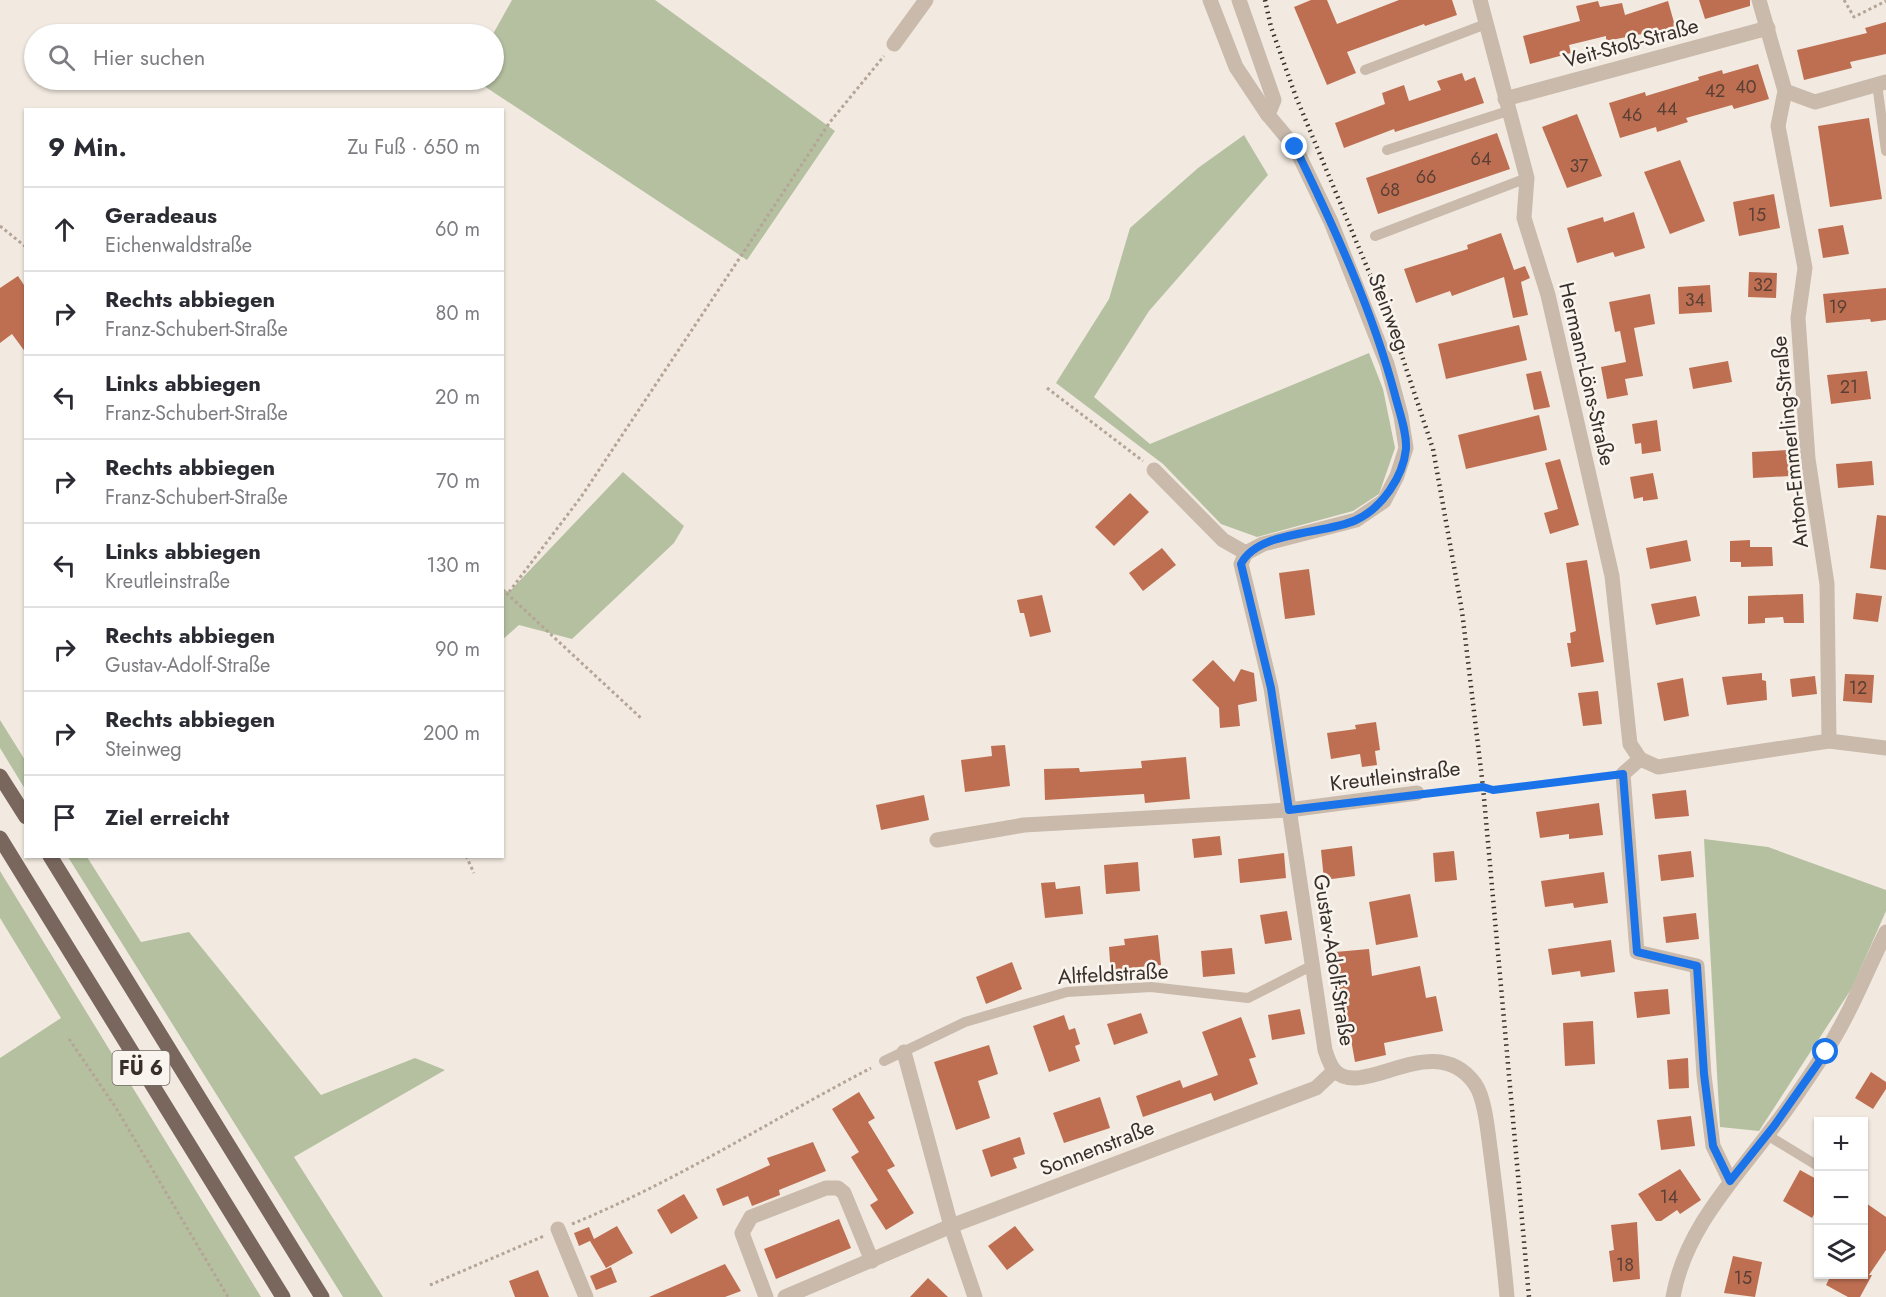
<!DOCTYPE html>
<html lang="de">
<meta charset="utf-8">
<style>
:root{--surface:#fff;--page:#f7f7f7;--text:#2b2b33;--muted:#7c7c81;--line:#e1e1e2}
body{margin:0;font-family:Jost,sans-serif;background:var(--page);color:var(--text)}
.controls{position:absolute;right:18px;bottom:18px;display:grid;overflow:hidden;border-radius:0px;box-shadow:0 2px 4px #0004}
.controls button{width:54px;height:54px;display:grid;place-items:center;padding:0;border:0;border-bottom:2px solid var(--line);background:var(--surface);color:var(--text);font:30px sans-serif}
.stop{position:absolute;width:18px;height:18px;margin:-14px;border:4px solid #1a73e8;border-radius:50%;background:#fff}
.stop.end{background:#1a73e8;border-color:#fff;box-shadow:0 2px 6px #0008}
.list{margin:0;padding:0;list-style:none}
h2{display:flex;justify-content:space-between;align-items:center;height:78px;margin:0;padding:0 24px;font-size:26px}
h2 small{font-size:20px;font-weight:400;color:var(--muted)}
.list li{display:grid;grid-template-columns:39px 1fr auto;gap:18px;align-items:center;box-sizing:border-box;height:84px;padding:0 24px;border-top:2px solid var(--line)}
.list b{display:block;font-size:22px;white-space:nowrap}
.list p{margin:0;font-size:20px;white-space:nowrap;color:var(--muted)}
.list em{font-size:20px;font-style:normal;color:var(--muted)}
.icon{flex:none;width:33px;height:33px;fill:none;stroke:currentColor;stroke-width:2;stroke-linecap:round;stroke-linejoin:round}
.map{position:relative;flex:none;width:1886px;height:1297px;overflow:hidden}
.search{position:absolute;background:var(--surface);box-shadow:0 2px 4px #0004;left:24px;top:24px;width:480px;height:66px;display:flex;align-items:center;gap:15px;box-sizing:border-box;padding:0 21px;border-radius:33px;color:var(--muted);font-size:22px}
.panel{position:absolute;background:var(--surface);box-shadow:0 2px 4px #0004;left:24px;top:108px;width:480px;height:750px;border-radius:0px}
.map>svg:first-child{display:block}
.green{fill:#b5c0a1}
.building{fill:#be6f52}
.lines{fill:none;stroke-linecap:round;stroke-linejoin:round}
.path{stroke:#b5a597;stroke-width:3;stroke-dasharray:3 3;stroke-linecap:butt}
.lane{stroke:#c9baac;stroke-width:10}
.street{stroke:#c9baac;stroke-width:15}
.primary{stroke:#79675d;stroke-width:15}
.rail{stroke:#382f2b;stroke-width:4.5;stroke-dasharray:1.5 4.5;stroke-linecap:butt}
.route{stroke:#1a73e8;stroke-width:8}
.labels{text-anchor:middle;stroke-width:5;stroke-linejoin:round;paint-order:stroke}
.number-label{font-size:18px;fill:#5a3f35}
.shield{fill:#f9f4ed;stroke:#726a65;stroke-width:1.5}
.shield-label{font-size:20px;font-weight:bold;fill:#382f2b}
.street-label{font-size:21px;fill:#382f2b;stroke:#f9f4ed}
</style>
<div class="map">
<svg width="1886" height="1297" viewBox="0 0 1886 1297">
<rect width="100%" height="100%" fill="#f2eae0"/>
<g class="green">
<path d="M512,0H655L835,131L747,260L475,80H494L493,34Z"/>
<path d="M1244,135L1268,175L1149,311L1094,397L1150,444L1369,353L1383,389L1395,448L1379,494L1353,511L1257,537L1221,524L1163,464L1056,383L1109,299L1130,228L1198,168Z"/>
<path d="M623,472L684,526L674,543L572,639L519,625L503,639V589L509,592Z"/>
<path d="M0,720L25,760V789L0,748Z"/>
<path d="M1704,839L1768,847L1886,890V911L1852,988L1759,1131L1720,1127Z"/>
<path d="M68,857H87L141,942L189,932L321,1095L415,1058L445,1070L294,1157L383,1297H343Z"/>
<path d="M0,871L261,1297H0V1058L61,1018L0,918Z"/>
</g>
<g class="building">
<path d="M1311,0H1327L1337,24L1399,0H1452L1457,15L1425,26L1424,24L1347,52L1356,73L1327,85L1294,7Z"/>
<path d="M1699,0H1750V6L1705,19Z"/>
<path d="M1598,1L1600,7L1622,3L1625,15L1668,1L1675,26L1642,36V34L1606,41V36L1569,45L1571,53L1530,64L1523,36L1580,21L1576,6Z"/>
<path d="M1886,22V54L1850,62L1852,68L1804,80L1797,50L1867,33L1865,28Z"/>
<path d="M1758,64L1769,99L1734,109L1732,105L1686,118L1688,122L1657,132L1656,127L1620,138L1609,103L1645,92L1646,96L1699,80L1698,77L1722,70L1723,74Z"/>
<path d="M1462,73L1465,81L1475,77L1484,103L1395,132L1394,129L1344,148L1335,123L1385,104L1382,93L1404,85L1409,101L1441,90L1437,81Z"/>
<path d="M1577,114L1602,176L1567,188L1542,127Z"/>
<path d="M1869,118L1882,199L1830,207L1818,126Z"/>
<path d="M1497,133L1510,169L1378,214L1366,178Z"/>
<path d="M1680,160L1705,221L1670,234L1644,172Z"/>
<path d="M1774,194L1780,228L1739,236L1733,202Z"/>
<path d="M1634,212L1645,248L1615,257L1613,252L1577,263L1567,228L1603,217L1604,222Z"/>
<path d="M1843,225L1849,254L1823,258L1818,229Z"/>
<path d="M1501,233L1514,270L1525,266L1530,278L1521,282L1528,315L1513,318L1504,277L1452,296L1450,291L1416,303L1404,269L1468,249L1467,245Z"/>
<path d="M1749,272L1777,273L1776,298L1748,297Z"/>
<path d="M18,276L26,288V353L12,334L0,343V288Z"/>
<path d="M1710,285L1712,312L1679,314L1678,287Z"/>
<path d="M1886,288V320L1871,322L1870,319L1826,323L1823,294Z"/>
<path d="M1650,294L1655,324L1634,328L1643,376L1625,379L1628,395L1607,399L1601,367L1626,362L1620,331L1615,332L1609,302Z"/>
<path d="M1519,325L1527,360L1446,379L1438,344Z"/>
<path d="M1728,361L1732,382L1693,389L1689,368Z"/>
<path d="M1541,371L1550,407L1534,410L1526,374Z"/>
<path d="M1867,371L1871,399L1831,404L1827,375Z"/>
<path d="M1539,415L1547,450L1466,469L1458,435Z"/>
<path d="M1657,420L1661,451L1642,454L1641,443L1635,444L1632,424Z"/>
<path d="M1788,450L1790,476L1753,478L1752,452Z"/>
<path d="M1560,459L1579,525L1550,534L1544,513L1558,509L1545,463Z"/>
<path d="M1872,461L1874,485L1838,488L1836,464Z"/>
<path d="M1653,473L1658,499L1643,501V497L1634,499L1630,477Z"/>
<path d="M1130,493L1149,512L1114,546L1095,527Z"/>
<path d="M1877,515L1886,516V570L1870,568Z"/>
<path d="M1687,540L1691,561L1650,569L1646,548Z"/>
<path d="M1750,540V547H1772L1773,566L1741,567V562H1730V541Z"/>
<path d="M1162,548L1176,565L1143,591L1129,573Z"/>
<path d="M1587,560L1604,662L1571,667L1567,643H1571L1570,633L1576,631L1566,563Z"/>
<path d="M1309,569L1315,615L1285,619L1279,573Z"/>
<path d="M1856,593L1882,596L1878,622L1853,619Z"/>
<path d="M1803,594L1804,623H1784L1783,617L1765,618V623L1748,624V596Z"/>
<path d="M1042,595L1051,632L1030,637L1024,613H1020L1017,600Z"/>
<path d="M1696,596L1700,616L1656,625L1651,604Z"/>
<path d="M1213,660L1234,682L1241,669L1254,673L1257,701L1238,705L1240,726L1220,728L1219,708L1192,680Z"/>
<path d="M1762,673V680L1766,681L1767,700L1727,705L1722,677Z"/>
<path d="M1845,674L1874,675L1872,703L1843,701Z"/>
<path d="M1815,676L1817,694L1792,697L1790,679Z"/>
<path d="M1683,678L1689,716L1664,721L1657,683Z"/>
<path d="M1598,691L1602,724L1583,726L1578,693Z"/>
<path d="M1376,722L1380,750L1375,751L1377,765L1362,767L1360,754L1331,759L1327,733L1356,729L1355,725Z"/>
<path d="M1005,745L1010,786L965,792L961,760L992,756L991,746Z"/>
<path d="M1186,757L1190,799L1145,803L1144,794L1045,800L1044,769L1079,768L1080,772L1142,768L1141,761Z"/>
<path d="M1686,790L1689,816L1655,819L1652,794Z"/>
<path d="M924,795L929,820L881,830L876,805Z"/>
<path d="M1599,803L1603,835L1569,839V834L1540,838L1536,812Z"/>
<path d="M1220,836L1222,855L1194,858L1192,839Z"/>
<path d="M1352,846L1355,876L1324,880L1321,850Z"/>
<path d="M1454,851L1457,880L1435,882L1433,853Z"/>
<path d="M1691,851L1694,877L1661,881L1658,855Z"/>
<path d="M1284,853L1286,878L1240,883L1238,859Z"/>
<path d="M1138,862L1140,891L1106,894L1104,865Z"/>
<path d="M1604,872L1608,903L1574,908L1573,903L1545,907L1541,881Z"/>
<path d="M1055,882L1056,889L1080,886L1083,914L1045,918L1041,883Z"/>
<path d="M1410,894L1418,937L1376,945L1369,902Z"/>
<path d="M1287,911L1292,940L1265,944L1260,915Z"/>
<path d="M1696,913L1699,939L1666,943L1663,917Z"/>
<path d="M1158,935L1161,965L1128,968V973L1111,975L1109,947L1125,945L1124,939Z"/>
<path d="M1611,940L1615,972L1581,977L1580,971L1552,975L1548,949Z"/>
<path d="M1232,948L1235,974L1203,977L1201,951Z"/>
<path d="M1369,949L1372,976L1420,966L1426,998L1436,996L1443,1031L1384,1043L1386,1055L1355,1062L1350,1034L1340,1036L1334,1007L1340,1006L1335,952Z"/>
<path d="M1012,962L1022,989L986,1004L976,977Z"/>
<path d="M1668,989L1670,1014L1637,1018L1634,992Z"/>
<path d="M1300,1009L1305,1034L1272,1040L1268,1015Z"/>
<path d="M1141,1013L1148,1033L1114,1045L1107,1024Z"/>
<path d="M1064,1015L1069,1030L1075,1028L1080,1044L1075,1046L1080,1061L1049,1072L1033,1026Z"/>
<path d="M1241,1017L1256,1057L1249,1059L1258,1084L1214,1101L1211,1093L1143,1117L1136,1096L1180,1080L1183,1088L1218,1075L1202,1032Z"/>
<path d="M1593,1021L1595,1064L1565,1066L1563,1023Z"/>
<path d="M989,1045L998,1074L978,1081L990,1118L956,1130L934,1062Z"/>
<path d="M1688,1058L1689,1088L1669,1089L1667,1060Z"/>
<path d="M1871,1072L1886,1082V1089L1873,1109L1855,1098Z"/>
<path d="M859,1092L875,1118L868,1122L895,1166L887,1170L914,1213L886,1230L870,1205L878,1200L851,1157L859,1152L832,1109Z"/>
<path d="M1100,1097L1110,1128L1064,1143L1053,1113Z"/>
<path d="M1691,1116L1695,1146L1661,1150L1657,1120Z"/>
<path d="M1020,1137L1025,1154L1013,1158L1017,1168L991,1177L982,1150Z"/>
<path d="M813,1142L826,1171L779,1190L780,1195L752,1206L748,1196L723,1206L716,1189L770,1165L767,1158Z"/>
<path d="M1680,1169L1701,1200L1680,1214L1677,1210L1661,1221H1656L1638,1194Z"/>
<path d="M1800,1170L1818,1180V1207L1812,1218L1783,1201Z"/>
<path d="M684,1194L698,1218L671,1234L657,1210Z"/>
<path d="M1863,1201L1886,1217V1250L1869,1275H1872L1860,1297H1848L1826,1285L1831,1275H1863Z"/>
<path d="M839,1219L851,1248L776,1279L764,1249Z"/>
<path d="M1637,1222L1640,1279L1613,1282L1609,1251L1614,1250L1611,1225Z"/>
<path d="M617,1226L633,1253L606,1268L590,1241L592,1240L579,1246L574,1233L589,1227L594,1239Z"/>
<path d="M1015,1226L1034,1250L1007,1270L988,1246Z"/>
<path d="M1733,1256L1762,1262L1755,1297L1724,1293Z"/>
<path d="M725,1264L741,1291L725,1297H649Z"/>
<path d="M611,1267L617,1282L596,1290L590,1276Z"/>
<path d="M538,1270L549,1297H515L509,1281Z"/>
<path d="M928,1278L948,1297H910Z"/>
</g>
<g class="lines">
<g class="path">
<path d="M1844,0L1854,17L1886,1"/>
<path d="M0,226L26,247"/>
<path d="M1047,388L1143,461"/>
<path d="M502,589L642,719"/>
<path d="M509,592L581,497L830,122L884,56"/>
<path d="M1432,792L1483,787L1493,790L1607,776"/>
<path d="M466,856L474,873"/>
<path d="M69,1039L116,1108L228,1297"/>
<path d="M572,1224C677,1181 771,1120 871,1068"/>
<path d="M430,1285L544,1236"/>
</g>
<g class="lane">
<path d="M1365,70L1486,24"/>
<path d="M1877,84L1886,151"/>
<path d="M1387,150L1508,111"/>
<path d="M1375,236L1527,178"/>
<path d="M884,1061L965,1022L1067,992L1151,987L1248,998L1313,965"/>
<path d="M1767,1135L1818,1166"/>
</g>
<g class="street">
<path d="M1210,0L1236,67L1268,115"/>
<path d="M1239,0L1274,100L1268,115L1295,147L1331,222L1387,364L1401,416L1406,448L1397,476L1384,501L1356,520L1263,544L1246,553L1241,564L1271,688L1325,1050C1327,1056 1330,1066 1335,1071C1364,1100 1434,1027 1475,1084C1486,1100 1488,1136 1491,1155C1497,1203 1503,1250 1507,1297"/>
<path d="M1480,0L1527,178L1524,218L1548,295L1612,576L1630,744L1640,759"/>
<path d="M1759,0L1785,91L1778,126L1805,268L1798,318L1808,459L1827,584L1829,741"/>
<path d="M894,44L926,0"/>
<path d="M1785,91L1815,102L1886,82"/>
<path d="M1505,99L1768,28"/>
<path d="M1154,470L1223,540L1246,553"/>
<path d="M937,840L1024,825L1289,810L1417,793"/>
<path d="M904,1052L951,1226L975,1297"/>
<path d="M1730,1181L1713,1146L1704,1075L1697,966L1637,952L1623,774L1640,759L1658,767L1829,741L1886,748"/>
<path d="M558,1229L586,1297"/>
<path d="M766,1297L742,1233L751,1217L826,1188H838L844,1193L872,1261"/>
<path d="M785,1297L951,1226L1316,1088L1334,1071"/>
<path d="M1673,1297C1685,1229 1734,1180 1774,1126C1792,1103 1808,1078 1824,1054C1849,1017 1866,972 1886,932"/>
</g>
<g class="primary">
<path d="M0,776L26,817"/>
<path d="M0,838L283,1297"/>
<path d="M50,856L322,1297"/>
</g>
<path class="rail" d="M1265,0L1271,27L1296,97L1394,332L1433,449L1462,611L1483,787L1529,1297"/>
</g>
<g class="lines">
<path class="route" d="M1295,147C1334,227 1372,309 1395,395C1399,411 1407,432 1406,449C1403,477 1382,508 1356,520C1324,535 1258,530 1241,564L1271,688L1289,810L1483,787L1493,790L1623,774L1637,952L1697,966L1704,1074L1713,1146L1730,1181L1774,1126L1826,1052"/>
</g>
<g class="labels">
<g class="number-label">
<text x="1746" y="93">40</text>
<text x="1715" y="97">42</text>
<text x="1667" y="115">44</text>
<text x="1632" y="121">46</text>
<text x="1481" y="165">64</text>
<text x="1579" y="172">37</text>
<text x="1426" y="183">66</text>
<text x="1390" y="196">68</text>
<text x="1757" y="221">15</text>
<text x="1763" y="291">32</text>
<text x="1695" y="306">34</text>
<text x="1838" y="313">19</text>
<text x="1849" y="393">21</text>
<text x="1858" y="694">12</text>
<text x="1669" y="1203">14</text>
<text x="1625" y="1271">18</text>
<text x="1743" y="1284">15</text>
</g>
<rect class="shield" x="112.5" y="1051" width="57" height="34" rx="4.5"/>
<g class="shield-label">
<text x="141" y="1075">FÜ 6</text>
</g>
<g class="street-label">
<text transform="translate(1631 43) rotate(-15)" y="7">Veit-Stoß-Straße</text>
<text transform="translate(1389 312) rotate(69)" y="7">Steinweg</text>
<text transform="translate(1587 374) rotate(77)" y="7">Hermann-Löns-Straße</text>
<text transform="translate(1790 442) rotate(-96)" y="7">Anton-Emmerling-Straße</text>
<text transform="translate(1395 776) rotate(-7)" y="7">Kreutleinstraße</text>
<text transform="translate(1334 960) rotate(81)" y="7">Gustav-Adolf-Straße</text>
<text transform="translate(1113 974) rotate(-3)" y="7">Altfeldstraße</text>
<text transform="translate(1097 1148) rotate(-21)" y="7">Sonnenstraße</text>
</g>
</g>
</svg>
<div class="controls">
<button>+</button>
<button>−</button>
<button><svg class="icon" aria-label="layers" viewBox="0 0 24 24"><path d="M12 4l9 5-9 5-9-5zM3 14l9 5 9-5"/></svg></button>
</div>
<div class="stop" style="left:1826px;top:1052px"></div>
<div class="stop end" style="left:1295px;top:147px"></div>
<div class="search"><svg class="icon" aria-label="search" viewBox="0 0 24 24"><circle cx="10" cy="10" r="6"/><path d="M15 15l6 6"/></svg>Hier suchen</div>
<section class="panel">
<h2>9 Min.<small>Zu Fuß · 650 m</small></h2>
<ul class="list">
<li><svg class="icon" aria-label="ahead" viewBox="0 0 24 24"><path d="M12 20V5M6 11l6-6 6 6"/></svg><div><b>Geradeaus</b><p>Eichenwaldstraße</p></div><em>60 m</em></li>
<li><svg class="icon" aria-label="right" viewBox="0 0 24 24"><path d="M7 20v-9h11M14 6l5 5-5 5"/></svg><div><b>Rechts abbiegen</b><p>Franz-Schubert-Straße</p></div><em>80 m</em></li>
<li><svg class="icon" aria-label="left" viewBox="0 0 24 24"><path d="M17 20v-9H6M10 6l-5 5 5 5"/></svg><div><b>Links abbiegen</b><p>Franz-Schubert-Straße</p></div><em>20 m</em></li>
<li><svg class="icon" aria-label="right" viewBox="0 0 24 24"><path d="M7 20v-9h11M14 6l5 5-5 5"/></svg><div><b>Rechts abbiegen</b><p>Franz-Schubert-Straße</p></div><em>70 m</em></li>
<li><svg class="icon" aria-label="left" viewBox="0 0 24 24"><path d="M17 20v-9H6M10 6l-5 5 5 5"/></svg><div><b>Links abbiegen</b><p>Kreutleinstraße</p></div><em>130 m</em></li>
<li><svg class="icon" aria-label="right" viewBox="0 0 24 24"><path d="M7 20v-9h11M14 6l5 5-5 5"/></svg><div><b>Rechts abbiegen</b><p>Gustav-Adolf-Straße</p></div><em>90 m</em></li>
<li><svg class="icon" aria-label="right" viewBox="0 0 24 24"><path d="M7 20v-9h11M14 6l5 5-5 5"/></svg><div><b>Rechts abbiegen</b><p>Steinweg</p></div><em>200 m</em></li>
<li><svg class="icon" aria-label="arrive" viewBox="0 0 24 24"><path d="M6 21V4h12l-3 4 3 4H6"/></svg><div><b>Ziel erreicht</b></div></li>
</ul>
</section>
</div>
